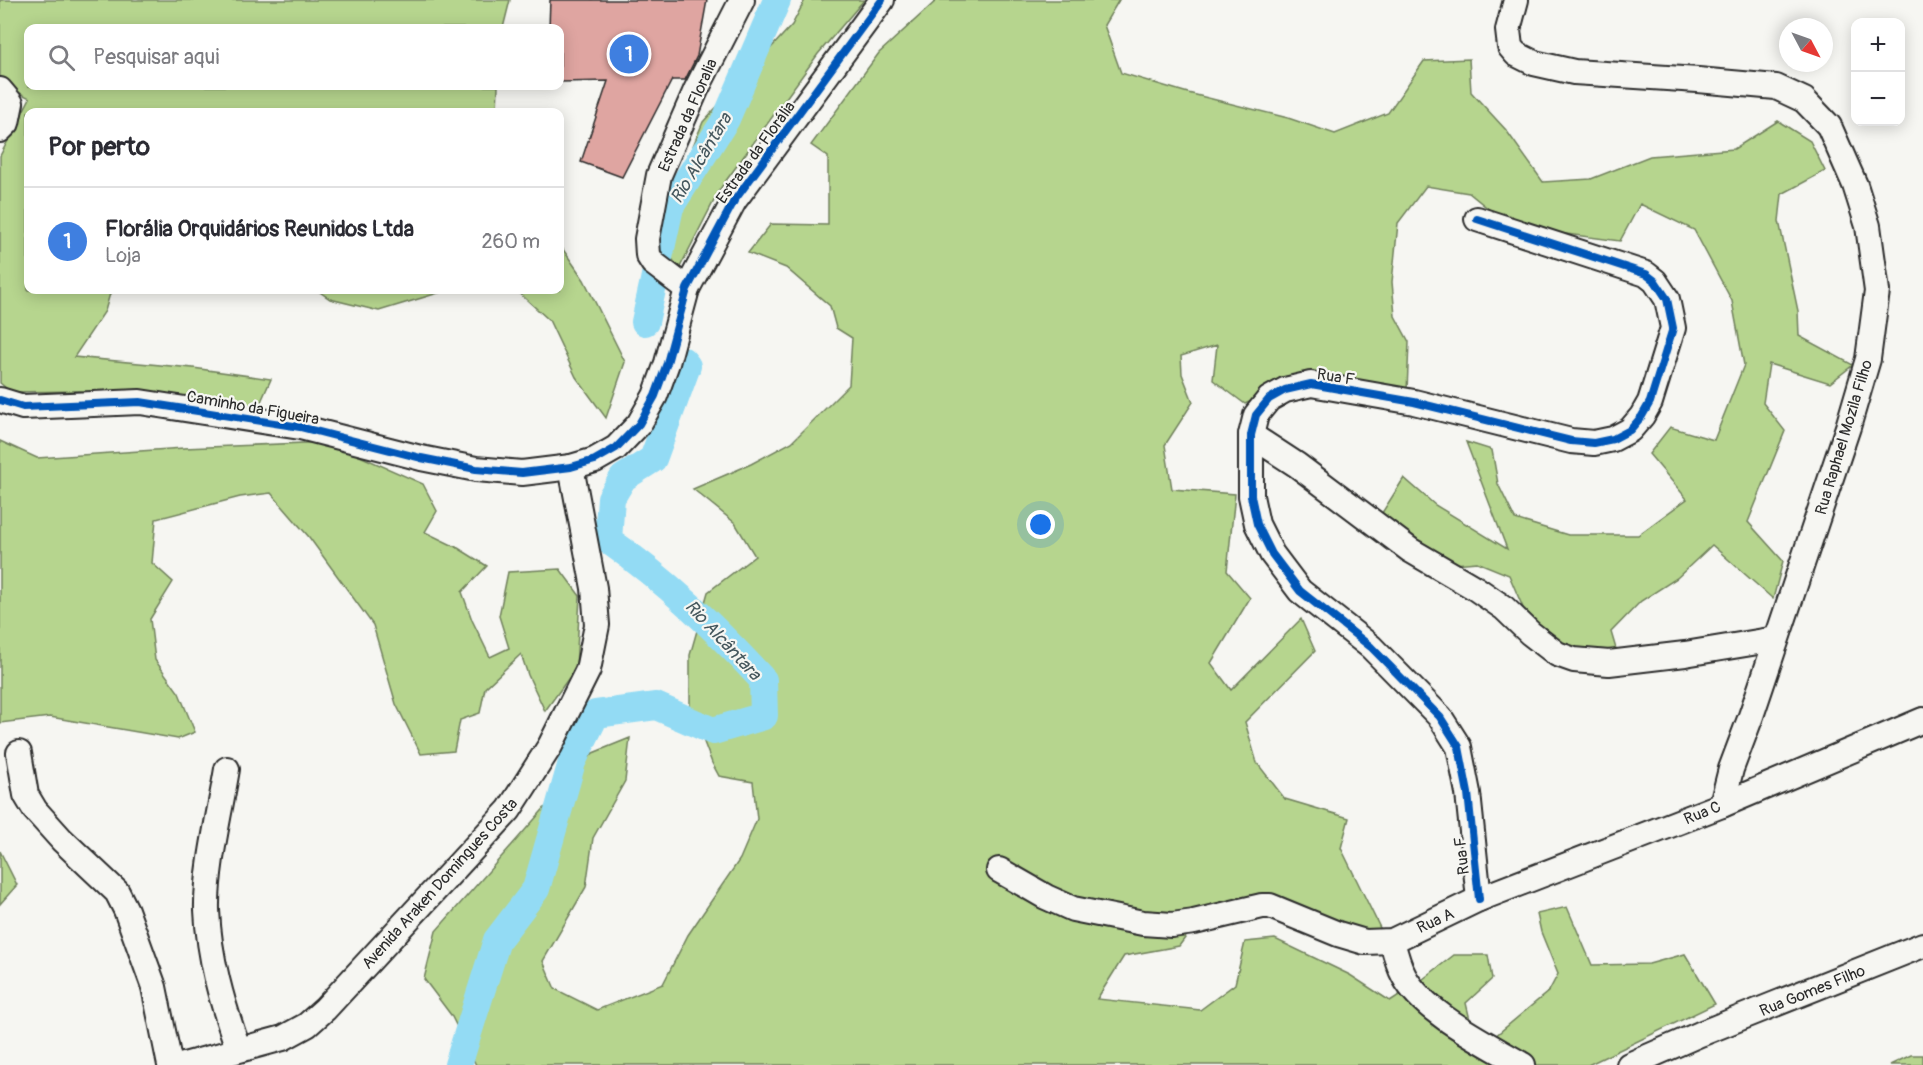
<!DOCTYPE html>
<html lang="pt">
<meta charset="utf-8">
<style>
:root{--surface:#fff;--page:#f2f2f3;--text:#2b2b33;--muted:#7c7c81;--line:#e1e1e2;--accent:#1f6fb2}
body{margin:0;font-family:Pangolin,sans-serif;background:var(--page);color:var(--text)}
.controls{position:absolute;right:18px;top:18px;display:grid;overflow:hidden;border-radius:12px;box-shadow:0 3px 15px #0003}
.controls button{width:54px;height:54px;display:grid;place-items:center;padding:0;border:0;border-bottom:2px solid var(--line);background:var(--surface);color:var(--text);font:30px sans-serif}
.compass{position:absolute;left:1779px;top:18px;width:54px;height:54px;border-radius:50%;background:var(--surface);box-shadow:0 3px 15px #0003;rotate:131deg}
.you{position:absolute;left:1041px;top:525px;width:21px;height:21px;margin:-15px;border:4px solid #fff;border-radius:50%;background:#1a73e8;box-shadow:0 0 0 9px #1a73e833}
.badge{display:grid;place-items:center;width:39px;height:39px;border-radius:50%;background:var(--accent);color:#fff;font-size:20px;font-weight:700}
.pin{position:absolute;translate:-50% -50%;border:3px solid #fff;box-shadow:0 2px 6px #0006}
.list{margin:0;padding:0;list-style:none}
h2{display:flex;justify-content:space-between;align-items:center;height:78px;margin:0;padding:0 24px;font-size:26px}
h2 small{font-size:20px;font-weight:400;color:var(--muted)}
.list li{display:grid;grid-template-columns:39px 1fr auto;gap:18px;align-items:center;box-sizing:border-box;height:108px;padding:0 24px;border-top:2px solid var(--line)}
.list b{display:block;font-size:22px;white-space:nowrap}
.list p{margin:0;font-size:20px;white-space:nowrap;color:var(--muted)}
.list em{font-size:20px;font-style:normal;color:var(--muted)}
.icon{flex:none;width:33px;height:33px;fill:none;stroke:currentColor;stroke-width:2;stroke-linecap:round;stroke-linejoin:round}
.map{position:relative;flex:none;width:1923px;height:1065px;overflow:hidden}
.search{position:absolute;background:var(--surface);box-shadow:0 3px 15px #0003;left:24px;top:24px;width:540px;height:66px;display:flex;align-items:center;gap:15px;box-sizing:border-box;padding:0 21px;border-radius:12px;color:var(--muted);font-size:22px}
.panel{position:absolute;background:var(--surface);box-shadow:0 3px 15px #0003;left:24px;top:108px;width:540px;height:186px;border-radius:12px}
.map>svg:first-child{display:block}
.green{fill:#b6d58e;stroke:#70805c;stroke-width:1.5}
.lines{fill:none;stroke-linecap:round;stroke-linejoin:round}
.river{stroke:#93dbf4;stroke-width:28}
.building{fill:#dfa5a1;stroke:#2b2b2b;stroke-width:1.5}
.minor-casing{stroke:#2b2b2b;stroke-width:28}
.minor{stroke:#f6f6f2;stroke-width:24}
.cycleway-casing{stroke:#f6f6f2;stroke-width:11}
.cycleway{stroke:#0057b8;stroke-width:8}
.labels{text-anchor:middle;stroke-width:4.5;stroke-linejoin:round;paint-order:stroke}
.street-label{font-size:16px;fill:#2b2b2b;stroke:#f6f6f2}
.water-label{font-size:18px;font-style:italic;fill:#45575d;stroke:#f6f6f2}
</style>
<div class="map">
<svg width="1923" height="1065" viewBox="0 0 1923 1065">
<rect width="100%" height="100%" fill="#f6f6f2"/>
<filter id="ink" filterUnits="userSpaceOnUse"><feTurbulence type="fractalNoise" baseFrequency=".0167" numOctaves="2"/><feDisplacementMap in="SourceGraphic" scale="12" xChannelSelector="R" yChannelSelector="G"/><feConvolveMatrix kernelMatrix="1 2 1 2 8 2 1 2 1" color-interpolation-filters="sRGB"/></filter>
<g filter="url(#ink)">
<g class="green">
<path d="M0,0H510L503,28H28V86H498L497,112H28V290H111L105,311L74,357L193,368L271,379L259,406L190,404L79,391L11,392L0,383V156L30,98L0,83Z"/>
<path d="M805,0H864L818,54L720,189L679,269L656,235L703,122L792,25Z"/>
<path d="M937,0H1119L1104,25L1121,73L1188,93L1288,118L1335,134L1388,113L1424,61L1469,59L1471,92L1506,130L1543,182L1591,179L1650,156L1734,149L1778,121L1810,141L1825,171L1782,194L1779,221L1798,311L1799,336L1853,365L1830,383L1769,364L1763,403L1785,431L1748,522L1783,561L1773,599L1712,545L1677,578L1641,601L1611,632L1619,659L1551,648L1530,624L1509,575L1477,562L1443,565L1380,516L1404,478L1435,505L1507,549L1466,442L1492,450L1498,484L1515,519L1568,535H1638L1687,499L1649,454L1670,427L1714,440L1744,365L1732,301L1694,230L1640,204L1620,241L1551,232L1495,214L1469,193L1426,186L1398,223L1392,282L1395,316L1409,342L1407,391L1296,380L1245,404L1213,380L1217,345L1181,356L1182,374L1193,402L1165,445L1172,489L1235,494L1227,571L1250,598L1211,663L1231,690L1301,619L1315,651L1245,722L1257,763L1285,799L1349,818L1341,848L1383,934L1264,914L1194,926L1179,946L1124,956L1097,999L1200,1010L1235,984L1245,942L1275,939L1350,975L1390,1001L1418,983L1454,955H1488L1492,979L1466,1003L1470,1020L1494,1037L1549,991L1558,974L1541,932L1537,914L1567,907L1592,965L1649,964L1685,954L1715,1004L1588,1065H476L451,1015L424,979L436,931L593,753L630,738L625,781L593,838L586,887L543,961L555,989L597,1010L663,984L688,935L740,859L757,819L753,782L719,776L712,763L690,706V655L708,592L755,556L735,523L693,489L751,464L792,442L849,385L852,338L836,328L830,306L786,268L748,253L771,224L828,225V157L811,145L879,53Z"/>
<path d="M560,245L584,280L625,362L606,418L576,377L549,320L516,290H560Z"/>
<path d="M317,290H448L379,311L330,299Z"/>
<path d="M0,441L37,458L184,448L328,442L423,484L437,511L425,532L458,548L487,566L462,592L472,620L490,657L509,648L499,616L508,572L560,569L580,596L576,668L545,711L528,675L521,654L485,688L480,713L460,720L454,751L421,754L396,704L373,625L309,537L271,493L240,497L156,519L152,563L173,582L150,619L155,660L179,693L195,732L178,739L50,717L0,723Z"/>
<path d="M0,851L17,885L0,904Z"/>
<path d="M1911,1055H1923V1065H1890Z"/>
</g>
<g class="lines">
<g class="river">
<path d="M645,322L670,207L726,119L777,0"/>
<path d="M458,1065L497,940L536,889L572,762L596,714L656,706L713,731L764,716L763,680C714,627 668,582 608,540L611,498L623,478L653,459L687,366L683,361"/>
</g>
</g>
<path class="building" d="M550,0H707L697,56L685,80H672L622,177L581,162L608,81L560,82V28H549Z"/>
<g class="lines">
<g class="minor-casing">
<g id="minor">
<path d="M1516,0L1508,30L1510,47L1516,54L1534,63L1574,72L1698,80L1776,87L1804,100L1829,126L1855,185L1868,226L1877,291L1868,359L1848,427L1751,716L1731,769L1722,805"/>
<path d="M0,90L11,103L7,123L0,130"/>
<path d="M1477,219L1646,274L1655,281L1667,299L1673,328L1650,402L1642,416L1630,430L1613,439L1594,443L1571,441L1414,402L1311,384L1285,390L1269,399L1256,415L1251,435V496L1257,524L1272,554L1300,591L1371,647L1440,717L1459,747L1468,793L1479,899"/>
<path d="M687,289L653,263L648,255L647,239L659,175L696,90L742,0"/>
<path d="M0,400L23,407L140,402L300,427L421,458L476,469L522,473L571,467L595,460L616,448L639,424L655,396L667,363L687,289L734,201L882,0"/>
<path d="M1251,435L1297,465L1410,550L1475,588L1504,608L1530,633L1557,654L1574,660L1609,663L1685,654L1776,639"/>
<path d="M19,753L26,795L35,810L62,840L117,892L126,910L154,987L170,1065"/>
<path d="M227,769C220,812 206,868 207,910C209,958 222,1003 238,1048"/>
<path d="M999,870L1046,897L1073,909L1143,923L1172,925L1194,922L1262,906H1270L1338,934L1365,942L1392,941L1479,899L1722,805L1923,720"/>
<path d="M1392,941C1395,953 1398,965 1404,976C1423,1013 1488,1044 1523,1065"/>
<path d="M184,1065L283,1038L307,1025L325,1009L509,810L550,746L588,670L597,625L594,588L571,467"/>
<path d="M1629,1065L1700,1034L1923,945"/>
</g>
</g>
<use href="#minor" class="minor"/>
<g class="cycleway-casing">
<g id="cycleway">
<path d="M1477,219L1646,274L1655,281L1667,299L1673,328L1650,402L1642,416L1630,430L1613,439L1594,443L1571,441L1414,402L1311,384L1285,390L1269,399L1256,415L1251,435V496L1257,524L1272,554L1300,591L1371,647L1440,717L1459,747L1468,793L1479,899"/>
<path d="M0,400L23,407L140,402L300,427L421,458L476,469L522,473L571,467L595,460L616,448L639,424L655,396L667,363L687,289L734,201L882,0"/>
</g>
</g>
<use href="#cycleway" class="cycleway"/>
</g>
</g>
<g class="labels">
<g class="street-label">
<text transform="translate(687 115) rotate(-66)" y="6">Estrada da Floralia</text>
<text transform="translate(755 152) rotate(-54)" y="6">Estrada da Florália</text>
<text transform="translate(1336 376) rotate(9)" y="6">Rua F</text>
<text transform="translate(253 407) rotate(10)" y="6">Caminho da Figueira</text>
<text transform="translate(1843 437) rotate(-73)" y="6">Rua Raphael Mozila Filho</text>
<text transform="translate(1702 812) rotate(-22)" y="6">Rua C</text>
<text transform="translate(1461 856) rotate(-96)" y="6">Rua F</text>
<text transform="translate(439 883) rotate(-48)" y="6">Avenida Araken Domingues Costa</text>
<text transform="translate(1435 920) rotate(-25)" y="6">Rua A</text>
<text transform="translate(1812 990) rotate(-22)" y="6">Rua Gomes Filho</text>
</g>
<g class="water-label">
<text transform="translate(701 158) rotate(-59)" y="6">Rio Alcântara</text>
<text transform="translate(723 640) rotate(47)" y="6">Rio Alcântara</text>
</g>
</g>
</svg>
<div class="controls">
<button>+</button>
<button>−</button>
</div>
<svg class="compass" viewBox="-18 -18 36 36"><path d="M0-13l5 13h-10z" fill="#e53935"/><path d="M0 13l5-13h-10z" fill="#7c7c81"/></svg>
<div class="you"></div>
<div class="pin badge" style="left:629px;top:54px;background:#3f7fe0">1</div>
<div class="search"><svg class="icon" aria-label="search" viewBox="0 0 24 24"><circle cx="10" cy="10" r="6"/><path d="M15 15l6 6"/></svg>Pesquisar aqui</div>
<section class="panel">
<h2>Por perto<small></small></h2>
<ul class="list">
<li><span class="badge" style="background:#3f7fe0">1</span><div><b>Florália Orquidários Reunidos Ltda</b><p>Loja</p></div><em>260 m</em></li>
</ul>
</section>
</div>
